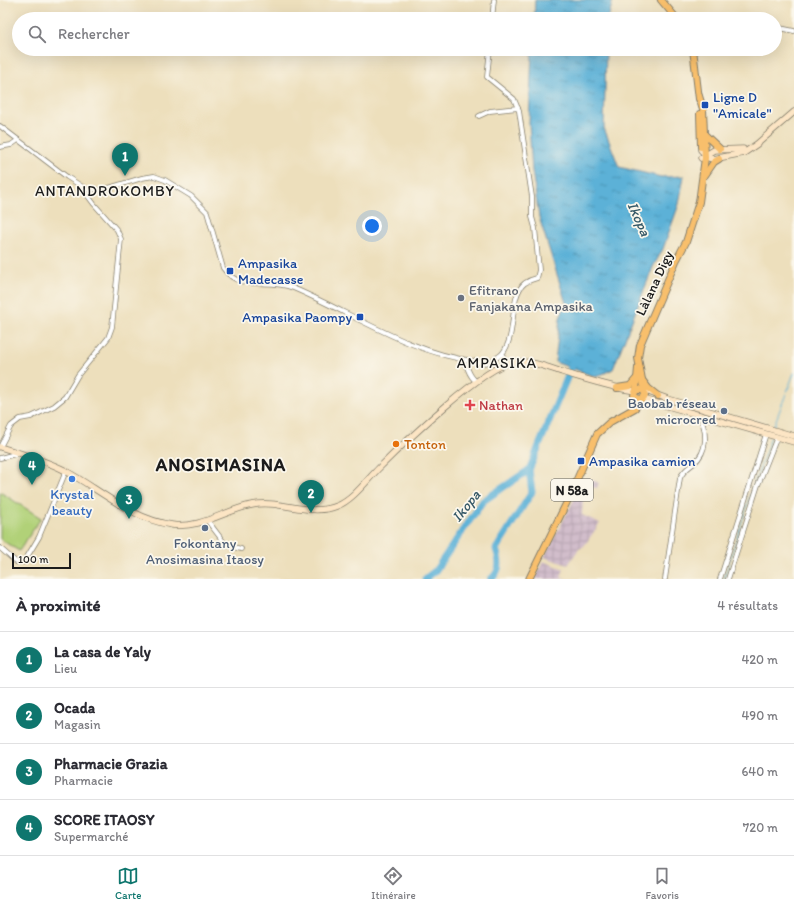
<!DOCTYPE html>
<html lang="fr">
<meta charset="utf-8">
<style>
:root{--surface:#fff;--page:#f2f2f3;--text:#2b2b33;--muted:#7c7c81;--line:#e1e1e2;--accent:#0f766e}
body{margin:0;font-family:Itim,sans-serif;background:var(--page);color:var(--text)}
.scale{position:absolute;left:12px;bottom:10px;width:59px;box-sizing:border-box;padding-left:4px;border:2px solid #1c1c1c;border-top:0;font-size:11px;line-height:14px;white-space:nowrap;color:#1c1c1c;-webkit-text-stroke:3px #fbf7ec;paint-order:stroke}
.you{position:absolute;left:372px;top:226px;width:14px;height:14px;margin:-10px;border:3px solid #fff;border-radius:50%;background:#1a73e8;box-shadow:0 0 0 6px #1a73e833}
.badge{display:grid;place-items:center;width:26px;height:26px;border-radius:50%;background:var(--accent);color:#fff;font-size:13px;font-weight:700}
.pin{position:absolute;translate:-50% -33px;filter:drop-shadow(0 1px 2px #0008)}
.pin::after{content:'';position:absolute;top:21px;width:14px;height:12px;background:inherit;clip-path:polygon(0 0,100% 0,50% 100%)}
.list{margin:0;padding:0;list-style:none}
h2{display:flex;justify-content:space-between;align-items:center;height:52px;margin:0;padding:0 16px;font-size:17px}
h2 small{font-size:13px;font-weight:400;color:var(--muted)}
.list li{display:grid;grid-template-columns:26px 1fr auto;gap:12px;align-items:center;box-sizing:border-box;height:56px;padding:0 16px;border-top:1px solid var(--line)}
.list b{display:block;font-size:15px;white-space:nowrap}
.list p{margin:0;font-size:13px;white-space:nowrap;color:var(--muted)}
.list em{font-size:13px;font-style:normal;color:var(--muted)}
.icon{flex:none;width:22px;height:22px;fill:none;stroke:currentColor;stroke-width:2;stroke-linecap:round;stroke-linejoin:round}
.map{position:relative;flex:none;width:794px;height:579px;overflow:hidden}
.search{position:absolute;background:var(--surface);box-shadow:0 4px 16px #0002;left:12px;right:12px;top:12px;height:44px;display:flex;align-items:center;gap:10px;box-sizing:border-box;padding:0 14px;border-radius:22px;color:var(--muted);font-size:15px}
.sheet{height:276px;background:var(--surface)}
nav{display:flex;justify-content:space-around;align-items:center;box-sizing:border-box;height:56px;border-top:1px solid var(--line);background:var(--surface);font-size:11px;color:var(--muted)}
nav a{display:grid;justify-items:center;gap:2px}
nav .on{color:var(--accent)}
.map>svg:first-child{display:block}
.industrial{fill:url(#industrial-grid)}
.park{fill:#b1d178;stroke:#66764a}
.water{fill:url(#water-ripples);stroke:#3c667a}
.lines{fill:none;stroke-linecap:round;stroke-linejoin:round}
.stream{stroke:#5bb1d7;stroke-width:1}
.river{stroke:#5bb1d7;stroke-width:7}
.street-casing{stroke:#847e6c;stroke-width:5.5}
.secondary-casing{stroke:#847e6c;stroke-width:7}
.primary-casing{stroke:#847e6c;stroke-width:8}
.street{stroke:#fff;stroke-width:4}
.secondary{stroke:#fce5c4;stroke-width:5.5}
.primary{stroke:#f8bf6c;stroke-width:6}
.transit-dot{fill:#1a4fb4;stroke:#fbf7ec;stroke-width:1.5}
.worship-dot{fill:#6b7280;stroke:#fbf7ec;stroke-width:1.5}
.health-dot{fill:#e0444e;stroke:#fbf7ec;stroke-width:1.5}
.service-dot{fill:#5c6f8a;stroke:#fbf7ec;stroke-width:1.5}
.food-dot{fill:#e8710a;stroke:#fbf7ec;stroke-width:1.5}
.shop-dot{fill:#3f7fe0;stroke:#fbf7ec;stroke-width:1.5}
.labels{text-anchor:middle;stroke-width:3.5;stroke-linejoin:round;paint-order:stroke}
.shield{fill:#fbf7ec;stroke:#5f5e5a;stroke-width:1}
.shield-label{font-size:13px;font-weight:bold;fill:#1c1c1c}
.transit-label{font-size:14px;fill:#164399;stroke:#fbf7ec;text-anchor:start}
.street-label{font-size:14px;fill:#1c1c1c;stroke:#fbf7ec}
.worship-label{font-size:14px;fill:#5b616d;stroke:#fbf7ec;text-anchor:start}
.service-label{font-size:14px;fill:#4e5e75;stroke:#fbf7ec;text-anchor:end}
.health-label{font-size:14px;fill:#be3a42;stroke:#fbf7ec;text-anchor:start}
.food-label{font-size:14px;fill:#c56008;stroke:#fbf7ec;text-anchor:start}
.shop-label{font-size:14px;fill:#366cbe;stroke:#fbf7ec}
.neighbourhood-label{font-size:15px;letter-spacing:1px;fill:#1c1c1c;stroke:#fbf7ec}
.water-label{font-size:15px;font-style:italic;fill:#355867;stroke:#fbf7ec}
.district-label{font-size:18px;font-weight:bold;letter-spacing:1px;fill:#1c1c1c;stroke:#fbf7ec}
</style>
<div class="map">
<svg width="794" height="579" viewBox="0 0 794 579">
<defs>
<pattern id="industrial-grid" width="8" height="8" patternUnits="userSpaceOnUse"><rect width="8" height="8" fill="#d1bdcb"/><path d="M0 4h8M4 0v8" fill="none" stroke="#b3a2ae"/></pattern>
<pattern id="water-ripples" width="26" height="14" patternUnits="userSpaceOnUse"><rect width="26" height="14" fill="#5bb1d7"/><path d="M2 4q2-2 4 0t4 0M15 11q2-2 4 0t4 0" fill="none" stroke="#4a8fae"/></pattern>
</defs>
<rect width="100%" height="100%" fill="#fbf7ec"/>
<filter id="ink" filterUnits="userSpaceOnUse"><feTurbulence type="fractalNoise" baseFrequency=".025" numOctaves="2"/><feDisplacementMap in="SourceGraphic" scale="8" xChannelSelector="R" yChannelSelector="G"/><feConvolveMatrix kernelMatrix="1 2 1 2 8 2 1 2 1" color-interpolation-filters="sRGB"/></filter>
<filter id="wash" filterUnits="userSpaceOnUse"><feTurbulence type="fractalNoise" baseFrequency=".012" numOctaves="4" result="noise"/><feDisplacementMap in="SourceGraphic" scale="16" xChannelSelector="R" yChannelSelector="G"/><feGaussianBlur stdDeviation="0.9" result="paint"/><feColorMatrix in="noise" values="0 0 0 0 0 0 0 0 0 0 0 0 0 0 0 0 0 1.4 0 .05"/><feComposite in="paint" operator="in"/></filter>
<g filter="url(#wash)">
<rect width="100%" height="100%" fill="#eddfbc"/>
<g class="industrial">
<path d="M586,477L599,483L597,488L591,487L588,497L583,500L582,515L600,523L584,546L578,550L568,565L544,557Z"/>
<path d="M543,561L564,569L561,577L566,579H535Z"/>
</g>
<path class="park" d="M0,492L41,518L19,551L0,539Z"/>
<g class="water">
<path d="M535,0H613L608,19H534Z"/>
<path d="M532,49H606L604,128L619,167L661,177L684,176L679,204L663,249L653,267L613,369L596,377L555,362L560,318L566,303L539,217L532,171L529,123Z"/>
</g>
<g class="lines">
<g class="stream">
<path d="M773,428L794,373"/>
<path d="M724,579L749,499L771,437"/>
</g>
<g class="river">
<path d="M425,579L435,571L483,501L529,470"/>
<path d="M491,579C501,571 500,561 496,549L532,492L529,470L574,361"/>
</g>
</g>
</g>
<g filter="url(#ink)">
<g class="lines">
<g class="street-casing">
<g id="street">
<path d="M492,19L494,0"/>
<path d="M775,27L794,31"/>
<path d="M490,49L487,77L514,99L519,111L532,197V217L535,228L539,270L537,278C533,279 528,281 525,283C508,296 518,335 502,354L506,363"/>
<path d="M479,116L490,111L518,108"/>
<path d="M0,126L67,177L86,189L102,190L142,178L154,176L165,180L191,196L207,212L223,268C240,293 269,277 293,288C350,312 412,354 474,361C478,362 485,364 489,362C493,361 498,357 502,354"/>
<path d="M0,147L11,145L18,140"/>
<path d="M463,360C469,368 468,376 476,381"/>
<path d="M0,447L11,426L20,419L31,417L54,406L65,397L78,375L108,338L112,327L121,239L117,230L94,204L82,188"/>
<path d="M0,458L19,453"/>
<path d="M207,520L226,545L241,549"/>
<path d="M0,548L16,562H24L39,537L66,471"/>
<path d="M665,579L680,478C683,471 688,468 693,464C709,451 707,431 699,414"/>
<path d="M720,579L766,434"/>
<path d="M728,579L758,485L777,437"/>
</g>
</g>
<g class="secondary-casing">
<g id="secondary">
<path d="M701,150L709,158L713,159L744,153L757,144L794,112"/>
<path d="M701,158L714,150L743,149"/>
<path d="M643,390L668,399L794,436"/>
<path d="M643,399L794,442"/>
<path d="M0,447C22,454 44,460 64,470C99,489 131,519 172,525C201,529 225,510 252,505C279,499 310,517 337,506C353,500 367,480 379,468C402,445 485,365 513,362C530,360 547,367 562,372C586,379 610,387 635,391"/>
</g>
</g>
<g class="primary-casing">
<g id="primary">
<path d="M661,0L677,19"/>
<path d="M693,49L699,99"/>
<path d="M700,114L701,147"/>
<path d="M705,135L720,149"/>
<path d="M705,175L714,162L719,159"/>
<path d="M642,380L648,388L658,396"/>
<path d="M617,388L630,386L636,379"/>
<path d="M636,390L638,368"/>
<path d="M643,390H636L634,395L636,398L642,399L645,396L638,358L640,345L676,261L686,242L699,202L705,158L703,109L699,96"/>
<path d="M529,579L566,504L597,434L610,422L635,408L642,399"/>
</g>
</g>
<use href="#street" class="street"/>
<use href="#secondary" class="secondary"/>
<use href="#primary" class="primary"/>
</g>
</g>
<g class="transit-dot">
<rect x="701" y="101" width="8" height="8" rx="2"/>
<rect x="226" y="267" width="8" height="8" rx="2"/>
<rect x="356" y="313" width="8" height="8" rx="2"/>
<rect x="577" y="457" width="8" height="8" rx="2"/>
</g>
<circle class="worship-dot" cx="461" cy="298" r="4"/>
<path class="health-dot" d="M468 399h4v4h4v4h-4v4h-4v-4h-4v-4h4z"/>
<g class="service-dot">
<circle cx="724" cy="411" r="4"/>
<circle cx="205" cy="528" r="4"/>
</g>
<circle class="food-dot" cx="396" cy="444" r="4"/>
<circle class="shop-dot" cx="72" cy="479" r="4"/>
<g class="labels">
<rect class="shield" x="551" y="479" width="42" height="22" rx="3"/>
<g class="shield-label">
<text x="572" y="495">N 58a</text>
</g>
<g class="transit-label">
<text x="713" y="102">Ligne D<tspan x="713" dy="16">"Amicale"</tspan></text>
<text x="238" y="268">Ampasika<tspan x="238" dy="16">Madecasse</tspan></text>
<text x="352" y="322" text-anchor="end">Ampasika Paompy</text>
<text x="589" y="466">Ampasika camion</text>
</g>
<g class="street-label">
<text transform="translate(654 283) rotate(-65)" y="5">Làlana Digy</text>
</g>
<g class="worship-label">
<text x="469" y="295">Efitrano<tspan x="469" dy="16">Fanjakana Ampasika</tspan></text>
</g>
<g class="service-label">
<text x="716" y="408">Baobab réseau<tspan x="716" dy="16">microcred</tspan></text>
<text x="205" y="548" text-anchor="middle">Fokontany<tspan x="205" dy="16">Anosimasina Itaosy</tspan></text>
</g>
<g class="health-label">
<text x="479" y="410">Nathan</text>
</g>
<g class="food-label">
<text x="404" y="449">Tonton</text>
</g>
<g class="shop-label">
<text x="72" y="499">Krystal<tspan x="72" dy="16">beauty</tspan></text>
</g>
<g class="neighbourhood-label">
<text x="105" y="196">ANTANDROKOMBY</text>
<text x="497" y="368">AMPASIKA</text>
</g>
<g class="water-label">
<text transform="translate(639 219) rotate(66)" y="5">Ikopa</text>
<text transform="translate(466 506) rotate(-51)" y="5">Ikopa</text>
</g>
<g class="district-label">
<text x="221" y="471">ANOSIMASINA</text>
</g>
</g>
</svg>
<div class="scale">100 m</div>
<div class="you"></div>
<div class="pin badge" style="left:125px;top:176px">1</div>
<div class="pin badge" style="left:311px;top:513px">2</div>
<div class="pin badge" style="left:129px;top:519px">3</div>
<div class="pin badge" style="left:32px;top:485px">4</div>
<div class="search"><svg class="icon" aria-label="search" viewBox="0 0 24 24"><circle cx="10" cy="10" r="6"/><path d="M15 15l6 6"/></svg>Rechercher</div>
</div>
<section class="sheet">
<h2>À proximité<small>4 résultats</small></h2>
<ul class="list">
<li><span class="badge">1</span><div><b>La casa de Yaly</b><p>Lieu</p></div><em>420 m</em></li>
<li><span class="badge">2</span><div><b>Ocada</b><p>Magasin</p></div><em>490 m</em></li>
<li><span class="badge">3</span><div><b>Pharmacie Grazia</b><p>Pharmacie</p></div><em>640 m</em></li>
<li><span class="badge">4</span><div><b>SCORE ITAOSY</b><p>Supermarché</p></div><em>720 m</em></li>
</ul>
</section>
<nav>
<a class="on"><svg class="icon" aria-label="map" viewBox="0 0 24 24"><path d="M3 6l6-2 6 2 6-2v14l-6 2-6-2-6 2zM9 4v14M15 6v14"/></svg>Carte</a>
<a><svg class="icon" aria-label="directions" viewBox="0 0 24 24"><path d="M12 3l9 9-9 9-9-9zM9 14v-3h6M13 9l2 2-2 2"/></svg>Itinéraire</a>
<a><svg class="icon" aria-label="saved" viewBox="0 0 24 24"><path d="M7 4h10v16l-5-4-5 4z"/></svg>Favoris</a>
</nav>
